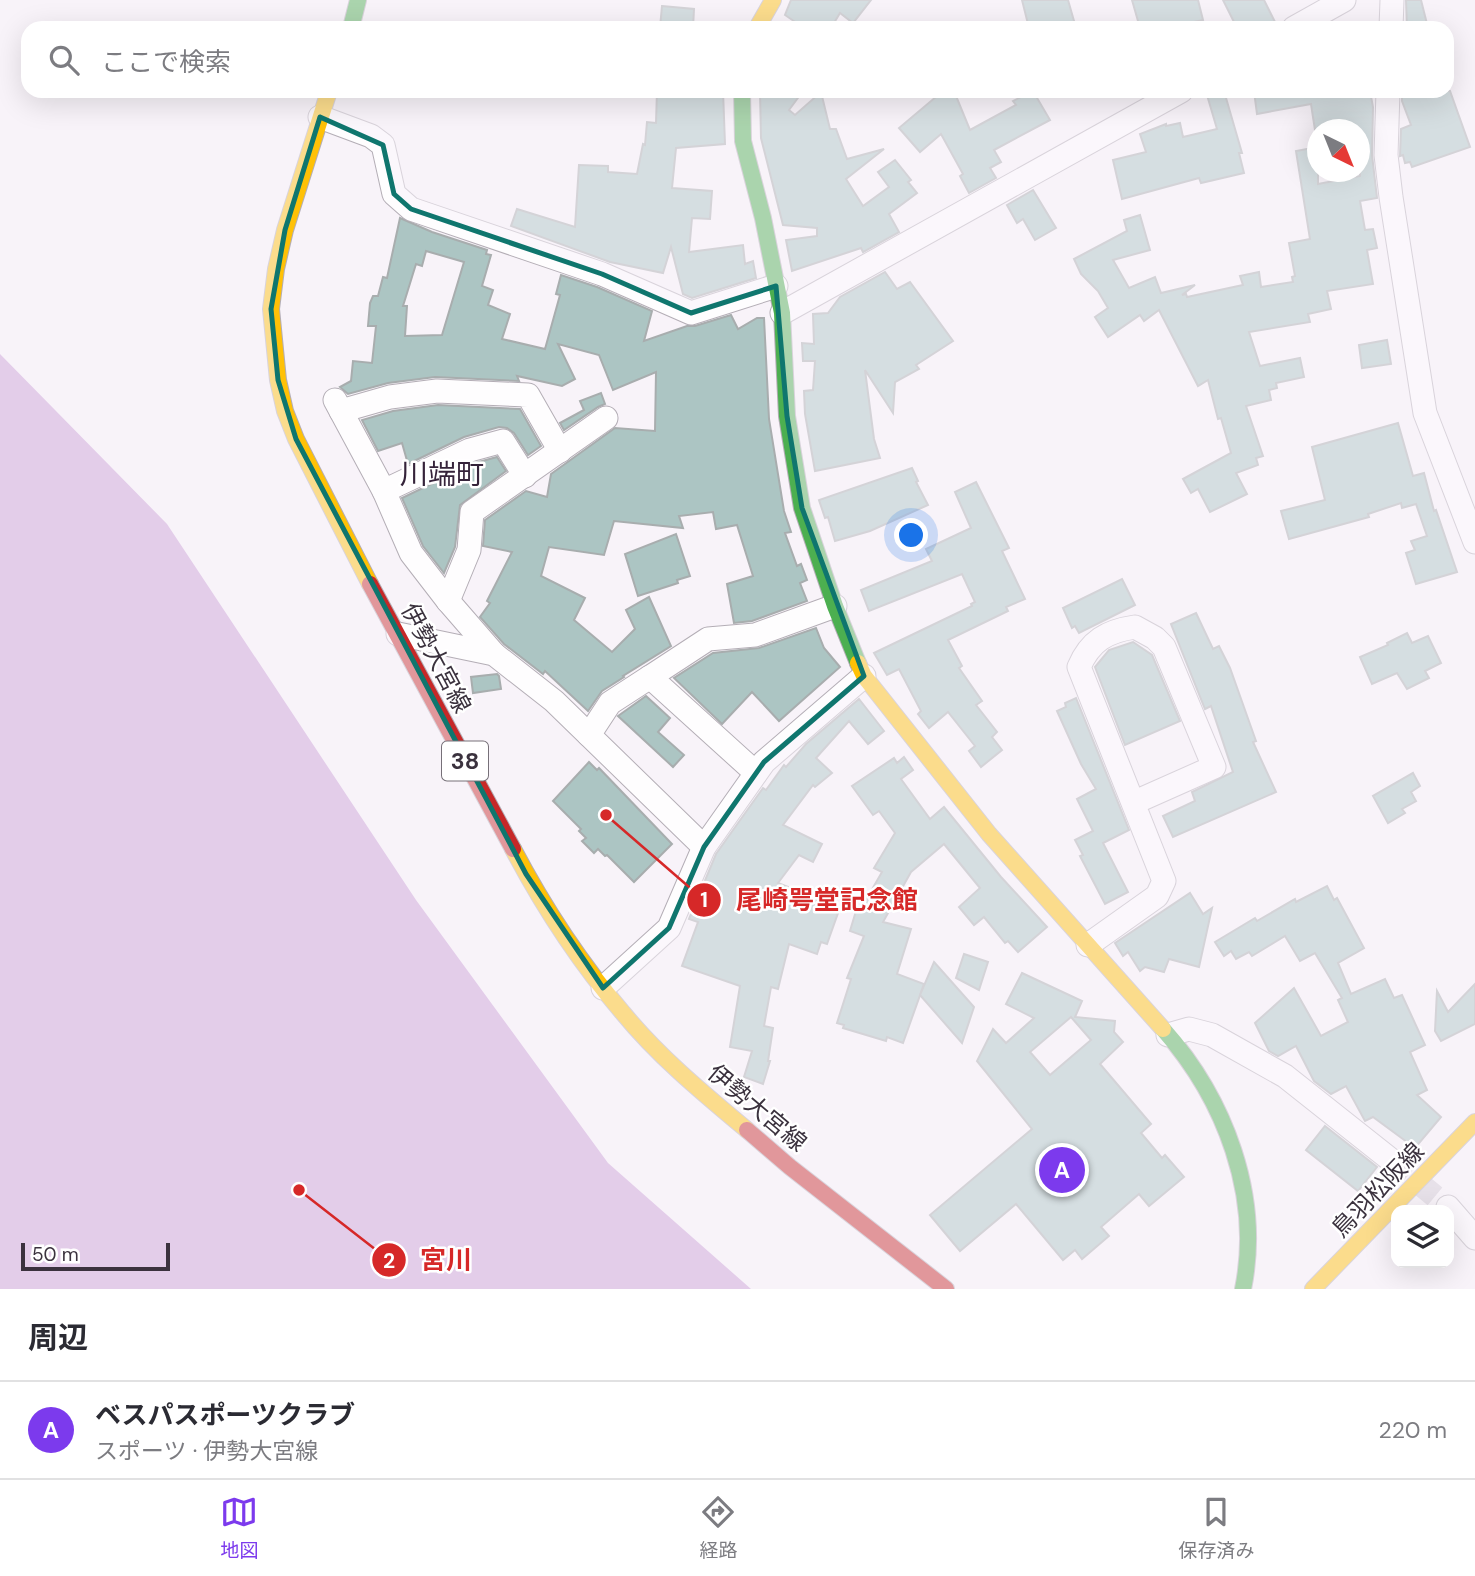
<!DOCTYPE html>
<html lang="ja">
<meta charset="utf-8">
<style>
:root{--surface:#fff;--page:#f7f7f7;--text:#2b2b33;--muted:#7c7c81;--line:#e1e1e2;--accent:#7c3aed}
body{margin:0;font-family:"DM Sans","Noto Sans JP",sans-serif;background:var(--page);color:var(--text)}
.controls{position:absolute;right:21px;bottom:21px;display:grid;overflow:hidden;border-radius:14px;box-shadow:0 7px 28px #0002}
.controls button{width:63px;height:63px;display:grid;place-items:center;padding:0;border:0;border-bottom:2px solid var(--line);background:var(--surface);color:var(--text);font:35px sans-serif}
.compass{position:absolute;left:1307px;top:119px;width:63px;height:63px;border-radius:50%;background:var(--surface);box-shadow:0 7px 28px #0002;rotate:137deg}
.scale{position:absolute;left:21px;bottom:18px;width:149px;box-sizing:border-box;padding-left:7px;border:4px solid #3b323e;border-top:0;font-size:19px;line-height:24px;white-space:nowrap;color:#3b323e;-webkit-text-stroke:5px #fff;paint-order:stroke}
.you{position:absolute;left:912px;top:536px;width:24px;height:24px;margin:-18px;border:5px solid #fff;border-radius:50%;background:#1a73e8;box-shadow:0 0 0 10px #1a73e833}
.badge{display:grid;place-items:center;width:46px;height:46px;border-radius:50%;background:var(--accent);color:#fff;font-size:23px;font-weight:700}
.pin{position:absolute;translate:-50% -50%;border:4px solid #fff;box-shadow:0 2px 7px #0006}
.list{margin:0;padding:0;list-style:none}
h2{display:flex;justify-content:space-between;align-items:center;height:91px;margin:0;padding:0 28px;font-size:30px}
h2 small{font-size:23px;font-weight:400;color:var(--muted)}
.list li{display:grid;grid-template-columns:46px 1fr auto;gap:21px;align-items:center;box-sizing:border-box;height:98px;padding:0 28px;border-top:2px solid var(--line)}
.list b{display:block;font-size:26px;white-space:nowrap}
.list p{margin:0;font-size:23px;white-space:nowrap;color:var(--muted)}
.list em{font-size:23px;font-style:normal;color:var(--muted)}
.icon{flex:none;width:38px;height:38px;fill:none;stroke:currentColor;stroke-width:2;stroke-linecap:round;stroke-linejoin:round}
.map{position:relative;flex:none;width:1475px;height:1289px;overflow:hidden}
.search{position:absolute;background:var(--surface);box-shadow:0 7px 28px #0002;left:21px;right:21px;top:21px;height:77px;display:flex;align-items:center;gap:18px;box-sizing:border-box;padding:0 24px;border-radius:21px;color:var(--muted);font-size:26px}
.sheet{height:189px;background:var(--surface)}
nav{display:flex;justify-content:space-around;align-items:center;box-sizing:border-box;height:98px;border-top:2px solid var(--line);background:var(--surface);font-size:19px;color:var(--muted)}
nav a{display:grid;justify-items:center;gap:4px}
nav .on{color:var(--accent)}
.map>svg:first-child{display:block}
.water{fill:#ca9fd6}
.building{fill:#acc5c3;stroke:#a8adae;stroke-width:2;fill-rule:evenodd}
.lines{fill:none;stroke-linecap:round;stroke-linejoin:round}
.street-tunnel{stroke:#d2ccd4;stroke-width:23;stroke-dasharray:23 11;stroke-linecap:butt}
.street-casing{stroke:#b4aeb6;stroke-width:25}
.fast-casing{stroke:#b4aeb6;stroke-width:18}
.slow-casing{stroke:#b4aeb6;stroke-width:18}
.jam-casing{stroke:#b4aeb6;stroke-width:18}
.street{stroke:#fefdfe;stroke-width:23}
.fast{stroke:#4caf50;stroke-width:16}
.slow{stroke:#ffc107;stroke-width:16}
.jam{stroke:#c62828;stroke-width:16}
.marked{fill:none;stroke:#0f766e;stroke-width:5;stroke-linejoin:round}
.labels{text-anchor:middle;stroke-width:5;stroke-linejoin:round;paint-order:stroke}
.shield{fill:#fff;stroke:#767078;stroke-width:2}
.shield-label{font-size:23px;font-weight:bold;fill:#3b323e}
.street-label{font-size:24px;fill:#3b323e;stroke:#fff}
.quarter-label{font-size:28px;fill:#35233a;stroke:#fff}
.leader{fill:none;stroke:#d62828;stroke-width:2.5}
.callout-dot{fill:#d62828;stroke:#fff;stroke-width:2.5}
.mark-label{font-size:21px;text-anchor:middle;font-weight:bold;fill:#fff}
.callout-label{font-size:26px;text-anchor:middle;font-weight:bold;fill:#d62828;stroke:#fff;stroke-width:5;stroke-linejoin:round;paint-order:stroke}
</style>
<div class="map">
<svg width="1475" height="1289" viewBox="0 0 1475 1289">
<rect width="100%" height="100%" fill="#f8f3f9"/>
<path class="water" d="M0,354L167,524L416,900L608,1163L751,1289H0Z"/>
<g class="building">
<path d="M791,0H871L853,23L840,13L831,28H804L785,15Z"/>
<path d="M1022,0H1068L1076,28H1029Z"/>
<path d="M1132,0H1198L1203,20L1166,28H1140Z"/>
<path d="M1223,0H1264L1278,28H1237Z"/>
<path d="M1406,0H1421L1428,28H1407Z"/>
<path d="M662,6L694,9L693,28H660Z"/>
<path d="M657,91H723L725,144L676,148L672,188L712,191L710,219L692,218L689,252L743,245L745,264L753,261L756,278L692,298L683,294L671,247L663,273L610,262L511,226L517,209L575,227L579,165L608,166V172L637,174L643,144L645,145L647,122L656,123Z"/>
<path d="M760,91H803L789,110L795,115L821,92L830,129H836L847,159L884,149L846,179L863,206L889,187L878,172L895,160L911,180L908,182L917,193L889,214L899,232L863,252L861,248L792,271L786,240L817,236V228L783,225L761,138Z"/>
<path d="M943,91H954L970,130L1016,105L1013,101L1033,91L1050,120L994,150L1001,162L990,168L996,178L969,193L960,176L963,174L941,134L920,152L899,128Z"/>
<path d="M1224,91L1242,153H1239L1244,173L1201,183L1199,178L1122,199L1113,160L1146,152L1140,134L1166,124V126L1180,123L1183,137L1217,129L1207,95Z"/>
<path d="M1254,91H1370L1373,107L1372,155L1377,198L1360,201L1365,230L1373,229L1377,248L1367,250L1373,284L1327,291L1331,309L1308,314L1310,322L1249,332L1260,366L1300,358L1304,377L1276,383L1277,388L1269,390L1271,400L1246,406L1263,456L1256,458L1258,465L1236,473L1247,494L1210,512L1198,489L1191,493L1183,479L1231,453L1221,418L1218,419L1208,380L1198,386L1159,310L1144,321L1140,315L1108,337L1095,317L1108,308L1098,291L1081,274L1074,259L1127,231L1124,220L1140,215L1150,250L1113,260L1129,288L1155,277L1161,293L1195,285L1182,295L1186,294L1187,297L1243,285L1240,276L1259,272L1261,287L1293,282L1292,277L1295,276L1289,243L1310,239L1296,151L1318,147V184L1360,176V130H1315L1311,104L1257,114Z"/>
<path d="M1402,91H1450L1470,147L1412,167L1410,162L1405,163L1403,155L1400,156L1401,129L1411,125L1402,101Z"/>
<path d="M1033,190L1056,228L1035,240L1023,219L1017,223L1007,205Z"/>
<path d="M400,218L432,232L487,250L486,254L491,255L482,286L493,290L488,305L510,314L502,339L545,349L560,295L556,294L561,275L597,287L652,311L644,341L687,326H695L731,315L738,329L757,318H764L769,419L784,511L791,532L785,533L797,566L801,564L807,580L800,583L807,601L752,621L734,623L727,584L753,576L737,525L716,529L713,512L679,516L683,528L614,521L604,555L549,547L541,576L585,598L574,620L612,652L635,629L626,610L649,597L671,646L623,676L624,677L602,691L588,711L545,671L543,674L504,644L480,617L490,603L487,601L512,552L483,546L485,520L526,491L547,497L551,474L615,428L655,431L656,372L613,390L599,355L558,344L575,379L562,386L517,376L519,381L435,377L388,383L348,394L340,387L351,381L353,361L372,363L376,326H368L370,303L373,296H378L383,277L387,278ZM426,251L464,262L442,335L405,336L407,306H403L416,264L422,266Z"/>
<path d="M885,272L897,289L910,282L953,341L916,365L919,369L895,382L893,413L865,370L874,439L880,458L815,471L805,414L804,391L813,390L815,361H803L802,343L814,344L813,314L828,313L840,297Z"/>
<path d="M1387,340L1391,364L1362,368L1359,345Z"/>
<path d="M601,393L605,404L598,407L564,430L560,423L584,410L580,401Z"/>
<path d="M438,405L520,409L541,446L528,455L514,433L507,428L499,427L464,437L408,464L402,443L378,451L362,420L393,411Z"/>
<path d="M1398,423L1413,476L1424,473L1434,511L1436,510L1457,572L1416,584L1406,553L1415,550L1411,541L1427,536L1416,504L1402,508L1401,503L1368,514L1369,517L1289,539L1281,511L1325,500L1312,447Z"/>
<path d="M497,457L506,471L460,505L455,547L444,573L423,546L402,498L475,463Z"/>
<path d="M912,468L918,481L916,482L928,505L870,531L835,541L828,517L825,518L819,500Z"/>
<path d="M976,482L1009,548L1002,551L1025,599L1006,607L1008,611L948,640L962,666L959,668L982,701L976,705L997,732L992,737L1002,750L981,767L969,751L975,746L948,712L929,728L918,714L921,711L899,669L887,675L874,653L972,606L971,604L975,602L962,574L869,611L861,590L932,561L926,549L971,528L955,492Z"/>
<path d="M676,534L690,576L677,580L678,583L638,596L625,554Z"/>
<path d="M1122,579L1135,605L1079,633L1075,626L1072,628L1063,608Z"/>
<path d="M1196,613L1213,649L1219,646L1230,668L1256,741L1253,742L1276,792L1173,837L1163,816L1195,801L1192,792L1233,772L1211,706L1205,709L1171,624Z"/>
<path d="M816,628L824,648L840,667L779,721L752,692L722,724L674,678L713,653L759,648Z"/>
<path d="M1407,633L1412,643L1428,636L1441,663L1425,671L1429,678L1407,689L1397,673L1372,684L1360,657L1388,645L1387,643Z"/>
<path d="M1133,642L1152,655L1180,721L1125,745L1095,667L1109,650Z"/>
<path d="M497,674L499,676L501,689L473,693L471,677Z"/>
<path d="M646,696L670,718L658,732L684,755L673,767L618,716Z"/>
<path d="M1076,698L1129,830L1103,843L1128,892L1105,904L1080,856L1083,855L1075,840L1093,831L1077,799L1096,789L1081,764L1057,711L1066,707L1065,703Z"/>
<path d="M859,699L884,731L868,744L849,721L816,758L832,773L815,787L813,785L783,825L822,844L813,862L799,855L778,883L818,899L815,904L838,913L827,944L821,942L817,954L789,944L778,989L771,987L764,1026L773,1028L768,1061H770L763,1084L744,1077L752,1051L730,1047L740,986L682,966L698,922L689,919L716,854L763,788L766,790L784,765L786,767L806,744Z"/>
<path d="M904,757L913,770L901,779L930,819L944,807L1001,877L1047,927L1018,952L1008,941L1005,943L984,917L974,925L959,907L980,888L944,844L911,872L883,922L911,929L897,974L924,984L903,1043L887,1037L886,1041L843,1028L844,1025L837,1023L851,979L847,978L864,936L850,931L856,911L859,912L882,872L874,868L895,833L879,811L873,815L852,786L894,758L897,763Z"/>
<path d="M589,762L597,770L599,768L672,844L634,882L607,855L605,856L598,849L594,853L582,841L586,838L579,831L581,829L553,801Z"/>
<path d="M1413,773L1420,786L1411,792L1416,801L1402,809L1405,813L1388,823L1373,796Z"/>
<path d="M1327,886L1334,900L1337,898L1364,948L1338,963L1351,994L1385,979L1394,998L1402,995L1425,1045L1410,1052L1427,1090L1417,1095L1441,1117L1415,1148L1373,1117L1365,1121L1346,1086L1331,1094L1314,1081L1296,1046L1278,1056L1269,1051L1255,1023L1294,988L1321,1036L1348,1022L1338,1000L1342,998L1315,953L1300,961L1285,936L1252,956L1249,952L1236,959L1231,951L1224,956L1215,942L1255,918L1257,921L1295,899L1296,902Z"/>
<path d="M1190,893L1203,914L1212,908L1199,967L1169,959L1164,972L1145,967L1140,971L1128,952L1123,956L1115,943Z"/>
<path d="M964,954L988,962L979,990L956,978Z"/>
<path d="M934,962L974,1007L962,1043L920,995Z"/>
<path d="M1022,973L1082,1001L1075,1017L1115,1021L1114,1032L1123,1042L1100,1064L1151,1124L1141,1133L1162,1158L1165,1155L1184,1177L1149,1206L1139,1194L1101,1227L1109,1236L1082,1259L1075,1250L1063,1260L1016,1204L960,1251L930,1215L1032,1129L977,1061L993,1029L1006,1043L1034,1018L1006,1004ZM1071,1017L1091,1040L1050,1075L1030,1052Z"/>
<path d="M1475,984V1024L1441,1041L1435,1031L1437,991L1448,1012Z"/>
<path d="M1325,1126L1377,1167L1358,1191L1306,1150Z"/>
</g>
<g class="lines">
<path class="street-tunnel" d="M1391,1160L1448,1207"/>
<g class="street-casing">
<g id="street">
<path d="M1294,28L1344,0"/>
<path d="M1391,28L1392,0"/>
<path d="M1388,91L1386,155L1391,197L1425,413L1475,542"/>
<path d="M320,117L371,136L383,145L394,194L411,209L602,274L691,313L776,286"/>
<path d="M782,313L1181,91"/>
<path d="M335,400L384,491L411,553L448,601L494,654"/>
<path d="M341,411L390,397L437,391L528,395L560,451"/>
<path d="M384,491L470,450L503,441L525,476"/>
<path d="M448,601L469,550L472,512L606,418"/>
<path d="M398,634L494,654L554,701L704,847"/>
<path d="M650,677L708,639L755,635L835,606"/>
<path d="M589,735L610,703L650,677L756,773"/>
<path d="M1088,945L1157,896L1164,881L1079,667C1090,641 1107,631 1135,627L1155,638L1164,647L1214,767L1133,803"/>
<path d="M603,988L669,928L704,847L764,762L864,676"/>
<path d="M1168,1035L1189,1029L1212,1035L1285,1076L1391,1160"/>
<path d="M1448,1207L1475,1238"/>
</g>
</g>
<g class="fast-casing">
<g id="fast">
<path d="M351,28L358,0"/>
<path d="M742,91L743,141L763,218L782,313L787,416L802,508L835,606L858,663"/>
<path d="M1163,1029C1225,1099 1262,1196 1243,1289"/>
</g>
</g>
<g class="slow-casing">
<g id="slow">
<path d="M757,28L773,0"/>
<path d="M329,91L285,230L276,269L271,309L278,380L285,411L296,439L370,584"/>
<path d="M858,663L864,676L989,834L1163,1029"/>
<path d="M513,849C543,906 581,964 623,1013C659,1057 704,1094 747,1130"/>
<path d="M1313,1289L1475,1122"/>
</g>
</g>
<g class="jam-casing">
<g id="jam">
<path d="M370,584L513,849"/>
<path d="M747,1130L790,1167L946,1289"/>
</g>
</g>
<use href="#street" class="street"/>
<use href="#fast" class="fast"/>
<use href="#slow" class="slow"/>
<use href="#jam" class="jam"/>
</g>
<path d="M0 0H1475V1289H0ZM320,117L383,145L394,194L411,209L602,274L691,313L776,286L787,416L802,508L864,676L764,762L704,847L669,928L603,988L526,874L296,439L278,380L271,309L285,230Z" fill="#f8f3f9" fill-opacity=".55" fill-rule="evenodd"/>
<path class="marked" d="M320,117L383,145L394,194L411,209L602,274L691,313L776,286L787,416L802,508L864,676L764,762L704,847L669,928L603,988L526,874L296,439L278,380L271,309L285,230Z"/>
<g class="labels">
<rect class="shield" x="442" y="741.5" width="46" height="39" rx="5"/>
<g class="shield-label">
<text x="465" y="769">38</text>
</g>
<g class="street-label">
<text transform="translate(436 658) rotate(62)" y="8">伊勢大宮線</text>
<text transform="translate(757 1108) rotate(40)" y="8">伊勢大宮線</text>
<text transform="translate(1378 1190) rotate(-46)" y="8">鳥羽松阪線</text>
</g>
<g class="quarter-label">
<text x="442" y="484">川端町</text>
</g>
</g>
<path class="leader" d="M606 815L704 900M299 1190L389 1260"/>
<g class="callout-dot">
<circle cx="606" cy="815" r="7"/>
<circle cx="299" cy="1190" r="7"/>
<circle cx="704" cy="900" r="18"/>
<circle cx="389" cy="1260" r="18"/>
</g>
<g class="mark-label">
<text x="704" y="907">1</text>
<text x="389" y="1268">2</text>
</g>
<g class="callout-label">
<text x="827" y="909">尾崎咢堂記念館</text>
<text x="446" y="1269">宮川</text>
</g>
</svg>
<div class="controls">
<button><svg class="icon" aria-label="layers" viewBox="0 0 24 24"><path d="M12 4l9 5-9 5-9-5zM3 14l9 5 9-5"/></svg></button>
</div>
<svg class="compass" viewBox="-18 -18 36 36"><path d="M0-13l5 13h-10z" fill="#e53935"/><path d="M0 13l5-13h-10z" fill="#7c7c81"/></svg>
<div class="scale">50 m</div>
<div class="you"></div>
<div class="pin badge" style="left:1062px;top:1170px">A</div>
<div class="search"><svg class="icon" aria-label="search" viewBox="0 0 24 24"><circle cx="10" cy="10" r="6"/><path d="M15 15l6 6"/></svg>ここで検索</div>
</div>
<section class="sheet">
<h2>周辺<small></small></h2>
<ul class="list">
<li><span class="badge">A</span><div><b>ベスパスポーツクラブ</b><p>スポーツ · 伊勢大宮線</p></div><em>220 m</em></li>
</ul>
</section>
<nav>
<a class="on"><svg class="icon" aria-label="map" viewBox="0 0 24 24"><path d="M3 6l6-2 6 2 6-2v14l-6 2-6-2-6 2zM9 4v14M15 6v14"/></svg>地図</a>
<a><svg class="icon" aria-label="directions" viewBox="0 0 24 24"><path d="M12 3l9 9-9 9-9-9zM9 14v-3h6M13 9l2 2-2 2"/></svg>経路</a>
<a><svg class="icon" aria-label="saved" viewBox="0 0 24 24"><path d="M7 4h10v16l-5-4-5 4z"/></svg>保存済み</a>
</nav>
